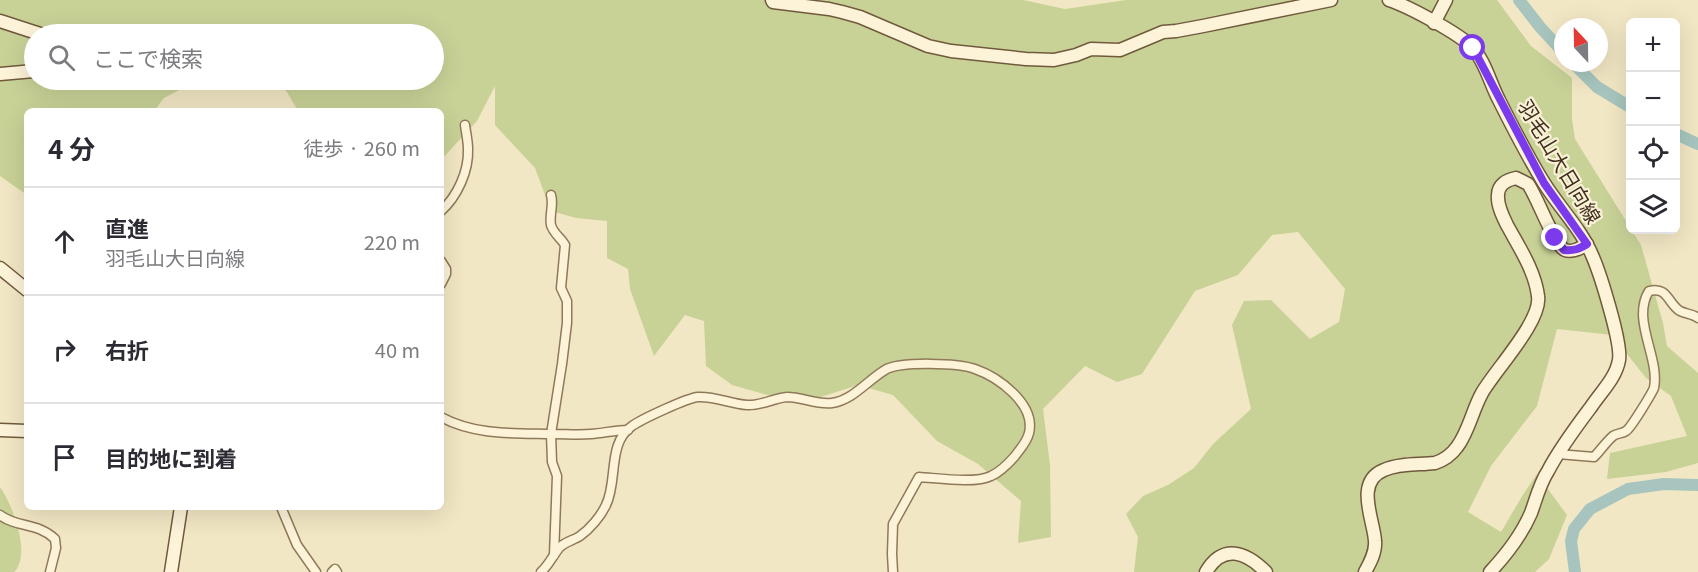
<!DOCTYPE html>
<html lang="ja">
<meta charset="utf-8">
<style>
:root{--surface:#fff;--page:#f2f2f3;--text:#2b2b33;--muted:#7c7c81;--line:#e1e1e2}
body{margin:0;font-family:Georgia,"Noto Sans JP",serif;background:var(--page);color:var(--text)}
.controls{position:absolute;right:18px;top:18px;display:grid;overflow:hidden;border-radius:9px;box-shadow:0 6px 24px #0002}
.controls button{width:54px;height:54px;display:grid;place-items:center;padding:0;border:0;border-bottom:2px solid var(--line);background:var(--surface);color:var(--text);font:30px sans-serif}
.compass{position:absolute;left:1554px;top:18px;width:54px;height:54px;border-radius:50%;background:var(--surface);box-shadow:0 6px 24px #0002;rotate:338deg}
.stop{position:absolute;width:18px;height:18px;margin:-14px;border:4px solid #7c3aed;border-radius:50%;background:#fff}
.stop.end{background:#7c3aed;border-color:#fff;box-shadow:0 2px 6px #0008}
.list{margin:0;padding:0;list-style:none}
h2{display:flex;justify-content:space-between;align-items:center;height:78px;margin:0;padding:0 24px;font-size:26px}
h2 small{font-size:20px;font-weight:400;color:var(--muted)}
.list li{display:grid;grid-template-columns:39px 1fr auto;gap:18px;align-items:center;box-sizing:border-box;height:108px;padding:0 24px;border-top:2px solid var(--line)}
.list b{display:block;font-size:22px;white-space:nowrap}
.list p{margin:0;font-size:20px;white-space:nowrap;color:var(--muted)}
.list em{font-size:20px;font-style:normal;color:var(--muted)}
.icon{flex:none;width:33px;height:33px;fill:none;stroke:currentColor;stroke-width:2;stroke-linecap:round;stroke-linejoin:round}
.map{position:relative;flex:none;width:1698px;height:572px;overflow:hidden}
.search{position:absolute;background:var(--surface);box-shadow:0 6px 24px #0002;left:24px;top:24px;width:420px;height:66px;display:flex;align-items:center;gap:15px;box-sizing:border-box;padding:0 21px;border-radius:33px;color:var(--muted);font-size:22px}
.panel{position:absolute;background:var(--surface);box-shadow:0 6px 24px #0002;left:24px;top:108px;width:420px;height:402px;border-radius:9px}
.map>svg:first-child{display:block}
.green{fill:#c8d297}
.lines{fill:none;stroke-linecap:round;stroke-linejoin:round}
.river{stroke:#a7c5be;stroke-width:12}
.street-casing{stroke:#8f7959;stroke-width:11}
.secondary-casing{stroke:#71593c;stroke-width:15}
.street{stroke:#fcf3d9;stroke-width:8}
.secondary{stroke:#fcf3d9;stroke-width:12}
.route{stroke:#7c3aed;stroke-width:8}
.labels{text-anchor:middle;stroke-width:4.5;stroke-linejoin:round;paint-order:stroke}
.street-label{font-size:20px;fill:#3e2f1e;stroke:#f9f0d5}
</style>
<div class="map">
<svg width="1698" height="572" viewBox="0 0 1698 572">
<rect width="100%" height="100%" fill="#f2e7c4"/>
<g class="green">
<path d="M0,0H1023L1065,9L1126,0H1497L1531,46L1572,78V119L1575,139L1641,245L1663,323L1667,346L1698,373V463L1666,472L1607,479L1610,453L1687,436L1671,396L1646,378L1612,335L1557,329L1537,406L1491,466L1468,512L1501,532L1524,493L1537,474L1567,515L1549,559L1535,572H1134L1138,537L1126,514L1143,496L1168,485L1194,468L1213,444L1251,409L1232,325L1244,301L1271,300L1310,339L1339,322L1345,289L1298,232L1272,235L1238,275L1195,291L1142,374L1117,382L1085,366L1043,409L1050,465L1051,537L1018,543L1021,501L978,464L937,441L893,395L858,385L799,404L732,385L706,366L704,321L685,315L654,356L630,289L628,269L607,258V221L576,218L551,211L535,168L495,125V86L477,121L441,160V111H298L287,92L271,80H434V34H34V80H199L164,98L154,111H27V195L0,176Z"/>
<path d="M0,487C12,504 27,544 19,564C18,566 17,570 14,572C11,572 4,572 0,572Z"/>
</g>
<g class="lines">
<g class="river">
<path d="M1519,0L1540,27L1563,52"/>
<path d="M1573,63L1597,87L1630,107"/>
<path d="M1676,134L1698,144"/>
<path d="M1575,572L1571,541L1574,529L1590,509L1628,489L1664,484L1698,485"/>
</g>
<g class="street-casing">
<g id="street">
<path d="M551,195C554,205 549,215 551,225C553,233 561,238 565,245L561,288L567,301V323L562,364L551,434L552,462L557,476L554,555"/>
<path d="M441,211C457,197 469,171 468,149C468,141 466,133 465,125"/>
<path d="M441,261L446,269V274L441,284"/>
<path d="M441,417C476,436 516,433 554,434C566,434 579,435 591,434C604,433 616,430 628,430"/>
<path d="M1558,454L1594,457C1600,451 1606,442 1613,436C1617,433 1622,434 1626,431C1631,428 1652,393 1654,388C1660,357 1631,320 1649,291C1668,286 1668,304 1680,311C1686,314 1693,314 1698,318"/>
<path d="M281,507L297,545L316,572"/>
<path d="M0,515C17,528 37,522 55,539L56,548L50,572"/>
<path d="M332,572L335,569L337,572"/>
<path d="M541,572C549,565 553,555 560,547C565,542 574,540 580,536C590,529 601,516 606,505C618,481 607,443 632,426C642,419 687,398 698,397C715,396 731,404 747,405C761,406 774,398 787,397C802,397 817,405 832,403C853,400 868,380 885,370C900,361 959,363 975,369C998,377 1036,404 1029,433C1027,442 1020,449 1015,456C1008,464 1000,472 991,476C975,484 937,478 919,477L893,524L892,554L893,572"/>
</g>
</g>
<g class="secondary-casing">
<g id="secondary">
<path d="M772,0L773,2L829,9L842,12L860,17L928,46L951,51L1026,59L1054,60L1076,55L1091,49L1120,50L1163,32L1176,31L1203,26L1331,0"/>
<path d="M1389,0C1408,6 1458,33 1472,47C1485,61 1490,83 1499,100C1513,128 1528,157 1544,183C1559,207 1581,229 1592,255C1600,273 1622,343 1619,360C1616,378 1601,392 1591,407C1576,427 1560,448 1548,471C1540,483 1536,499 1531,513C1521,536 1507,554 1490,572"/>
<path d="M0,21L40,34"/>
<path d="M1434,23L1446,0"/>
<path d="M0,74L34,71"/>
<path d="M0,268L27,290"/>
<path d="M0,430L27,431"/>
<path d="M171,572L181,507"/>
<path d="M1206,572C1223,543 1246,552 1266,572"/>
<path d="M1365,572C1370,563 1376,552 1375,541C1374,520 1354,482 1384,470C1400,463 1419,465 1435,463C1444,460 1452,454 1457,447C1469,431 1472,411 1482,393C1495,370 1542,321 1538,296C1535,271 1519,247 1507,225C1503,217 1497,205 1498,195C1498,185 1506,180 1516,178L1528,184C1537,196 1554,245 1565,250C1572,253 1581,248 1587,244"/>
</g>
</g>
<use href="#street" class="street"/>
<use href="#secondary" class="secondary"/>
</g>
<g class="lines">
<path class="route" d="M1473,48L1544,183L1587,244C1579,249 1574,251 1564,250L1555,238"/>
</g>
<g class="labels">
<g class="street-label">
<text transform="translate(1559 162) rotate(59)" y="7">羽毛山大日向線</text>
</g>
</g>
</svg>
<div class="controls">
<button>+</button>
<button>−</button>
<button><svg class="icon" aria-label="locate" viewBox="0 0 24 24"><circle cx="12" cy="12" r="6"/><path d="M12 2v4M12 18v4M2 12h4M18 12h4"/></svg></button>
<button><svg class="icon" aria-label="layers" viewBox="0 0 24 24"><path d="M12 4l9 5-9 5-9-5zM3 14l9 5 9-5"/></svg></button>
</div>
<svg class="compass" viewBox="-18 -18 36 36"><path d="M0-13l5 13h-10z" fill="#e53935"/><path d="M0 13l5-13h-10z" fill="#7c7c81"/></svg>
<div class="stop" style="left:1473px;top:48px"></div>
<div class="stop end" style="left:1555px;top:238px"></div>
<div class="search"><svg class="icon" aria-label="search" viewBox="0 0 24 24"><circle cx="10" cy="10" r="6"/><path d="M15 15l6 6"/></svg>ここで検索</div>
<section class="panel">
<h2>4 分<small>徒歩 · 260 m</small></h2>
<ul class="list">
<li><svg class="icon" aria-label="ahead" viewBox="0 0 24 24"><path d="M12 20V5M6 11l6-6 6 6"/></svg><div><b>直進</b><p>羽毛山大日向線</p></div><em>220 m</em></li>
<li><svg class="icon" aria-label="right" viewBox="0 0 24 24"><path d="M7 20v-9h11M14 6l5 5-5 5"/></svg><div><b>右折</b></div><em>40 m</em></li>
<li><svg class="icon" aria-label="arrive" viewBox="0 0 24 24"><path d="M6 21V4h12l-3 4 3 4H6"/></svg><div><b>目的地に到着</b></div></li>
</ul>
</section>
</div>
